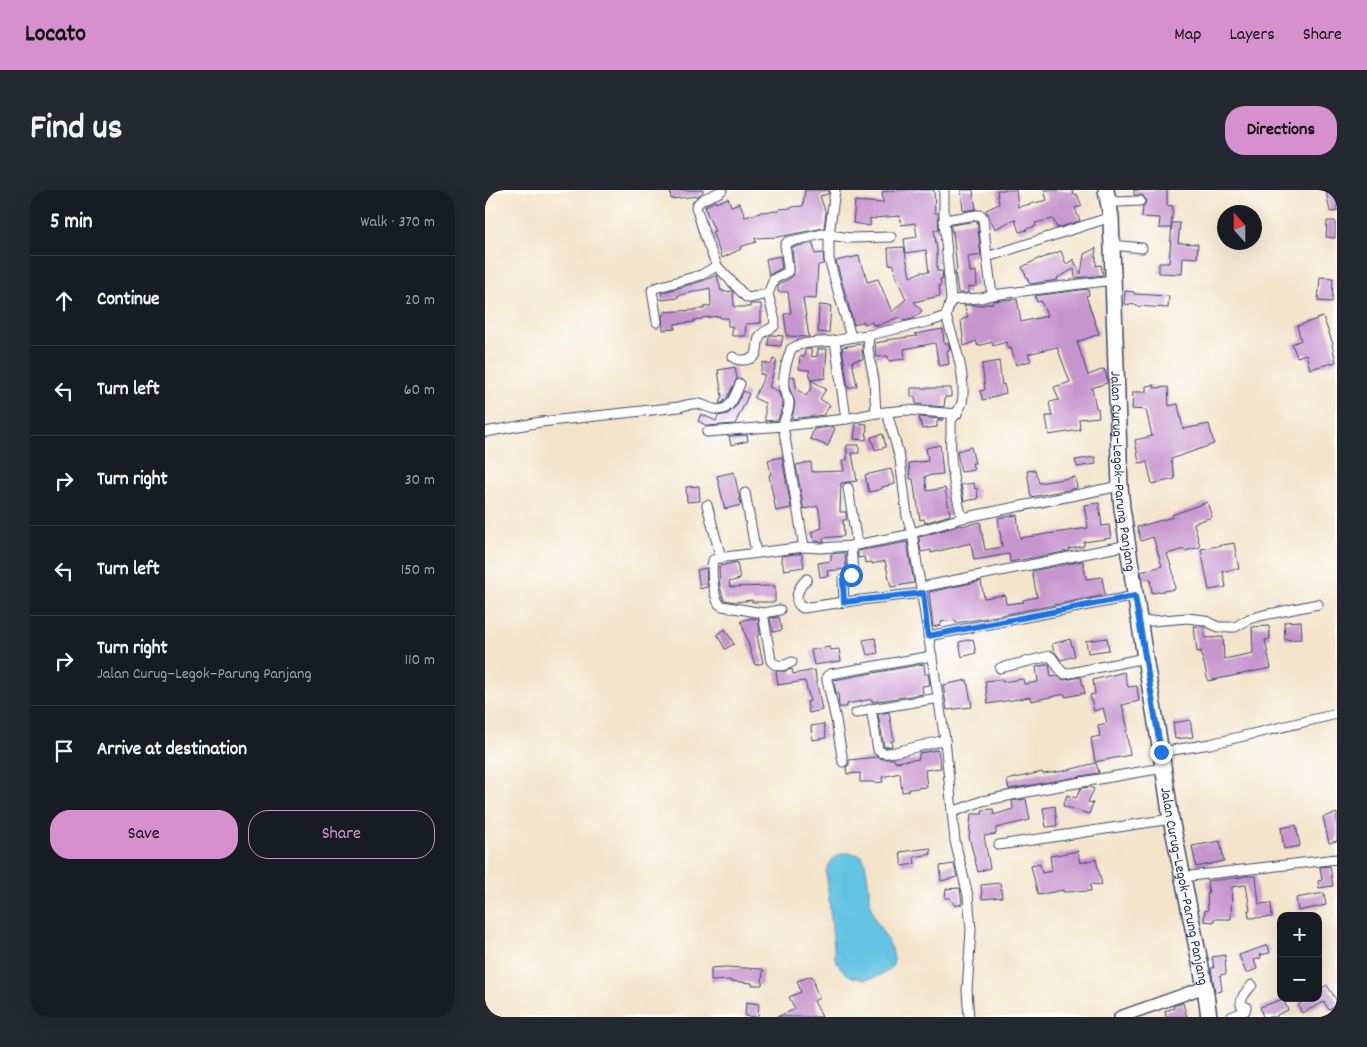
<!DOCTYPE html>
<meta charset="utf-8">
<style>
:root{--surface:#171b24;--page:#242831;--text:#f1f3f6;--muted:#9ea1a6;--line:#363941;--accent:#d690ce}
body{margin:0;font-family:Dekko,sans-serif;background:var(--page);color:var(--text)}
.controls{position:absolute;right:15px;bottom:15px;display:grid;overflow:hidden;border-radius:10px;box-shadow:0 5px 20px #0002}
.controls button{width:45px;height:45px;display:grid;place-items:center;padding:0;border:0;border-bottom:1px solid var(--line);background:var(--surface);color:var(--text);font:25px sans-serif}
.compass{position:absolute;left:732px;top:15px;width:45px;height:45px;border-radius:50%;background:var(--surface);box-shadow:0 5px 20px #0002;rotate:339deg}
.stop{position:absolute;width:15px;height:15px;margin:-11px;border:4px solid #1a73e8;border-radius:50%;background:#fff}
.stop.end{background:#1a73e8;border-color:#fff;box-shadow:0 1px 5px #0008}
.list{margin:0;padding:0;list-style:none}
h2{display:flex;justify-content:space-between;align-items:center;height:65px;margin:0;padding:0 20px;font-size:21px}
h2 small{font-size:16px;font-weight:400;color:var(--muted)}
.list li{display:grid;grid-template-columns:32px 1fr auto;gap:15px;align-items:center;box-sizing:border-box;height:90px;padding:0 20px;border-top:1px solid var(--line)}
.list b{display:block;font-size:19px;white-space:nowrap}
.list p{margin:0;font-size:16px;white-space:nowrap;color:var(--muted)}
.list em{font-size:16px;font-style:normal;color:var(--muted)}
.actions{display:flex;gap:10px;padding:15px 20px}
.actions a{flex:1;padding:11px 0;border:1px solid var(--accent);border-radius:20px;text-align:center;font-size:18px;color:var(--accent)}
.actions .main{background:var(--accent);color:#111}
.icon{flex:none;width:28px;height:28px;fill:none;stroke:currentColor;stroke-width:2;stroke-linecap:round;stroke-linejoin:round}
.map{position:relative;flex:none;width:852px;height:827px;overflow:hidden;border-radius:20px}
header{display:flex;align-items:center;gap:30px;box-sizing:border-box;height:70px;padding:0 25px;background:var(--accent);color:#111}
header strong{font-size:24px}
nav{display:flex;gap:28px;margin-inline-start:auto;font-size:18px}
.intro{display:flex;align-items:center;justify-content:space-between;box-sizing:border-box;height:120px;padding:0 30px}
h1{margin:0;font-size:35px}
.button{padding:12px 22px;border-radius:20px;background:var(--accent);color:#111;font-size:18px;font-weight:700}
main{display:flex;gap:30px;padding:0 30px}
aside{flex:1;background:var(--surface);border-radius:20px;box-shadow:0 5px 20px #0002}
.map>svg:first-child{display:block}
.water{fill:#64c3e2;stroke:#4079a0}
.building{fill:#c795cd}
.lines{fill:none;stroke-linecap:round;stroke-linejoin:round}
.minor-casing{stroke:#3b4a6e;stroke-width:11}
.tertiary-casing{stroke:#3b4a6e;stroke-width:14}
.primary-casing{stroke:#3b4a6e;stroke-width:18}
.minor{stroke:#fff;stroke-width:9}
.tertiary{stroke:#fff;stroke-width:11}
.primary{stroke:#fff;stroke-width:15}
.route{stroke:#1a73e8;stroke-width:6}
.labels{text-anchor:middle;stroke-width:4.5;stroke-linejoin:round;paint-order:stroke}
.street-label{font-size:15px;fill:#1b2f5e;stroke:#fff}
</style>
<header>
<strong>Locato</strong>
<nav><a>Map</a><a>Layers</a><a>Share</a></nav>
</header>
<div class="intro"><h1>Find us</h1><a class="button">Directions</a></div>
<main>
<aside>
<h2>5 min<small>Walk · 370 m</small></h2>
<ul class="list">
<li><svg class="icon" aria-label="ahead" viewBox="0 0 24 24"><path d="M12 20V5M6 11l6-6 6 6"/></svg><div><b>Continue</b></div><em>20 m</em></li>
<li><svg class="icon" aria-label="left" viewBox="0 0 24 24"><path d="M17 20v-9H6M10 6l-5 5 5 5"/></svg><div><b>Turn left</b></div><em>60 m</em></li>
<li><svg class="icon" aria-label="right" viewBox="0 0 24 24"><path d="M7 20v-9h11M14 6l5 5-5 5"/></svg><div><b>Turn right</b></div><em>30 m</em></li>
<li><svg class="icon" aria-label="left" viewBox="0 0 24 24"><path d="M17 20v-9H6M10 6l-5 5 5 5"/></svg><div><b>Turn left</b></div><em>150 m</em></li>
<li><svg class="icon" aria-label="right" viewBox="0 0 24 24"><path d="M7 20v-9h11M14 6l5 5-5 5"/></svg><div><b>Turn right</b><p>Jalan Curug–Legok–Parung Panjang</p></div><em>110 m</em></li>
<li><svg class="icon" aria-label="arrive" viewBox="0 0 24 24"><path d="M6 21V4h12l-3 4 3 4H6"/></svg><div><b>Arrive at destination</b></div></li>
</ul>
<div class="actions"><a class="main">Save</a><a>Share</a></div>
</aside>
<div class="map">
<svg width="852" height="827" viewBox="0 0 852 827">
<rect width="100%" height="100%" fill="#fff"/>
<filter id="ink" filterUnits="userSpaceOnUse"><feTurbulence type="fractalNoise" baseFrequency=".02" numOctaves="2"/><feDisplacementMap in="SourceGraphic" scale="10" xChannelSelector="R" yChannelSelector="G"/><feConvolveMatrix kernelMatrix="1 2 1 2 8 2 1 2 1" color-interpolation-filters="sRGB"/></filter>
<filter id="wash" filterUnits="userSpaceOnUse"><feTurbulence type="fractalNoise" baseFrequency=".0096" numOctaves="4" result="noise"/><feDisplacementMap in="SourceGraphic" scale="20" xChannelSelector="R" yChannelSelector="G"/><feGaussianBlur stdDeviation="1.12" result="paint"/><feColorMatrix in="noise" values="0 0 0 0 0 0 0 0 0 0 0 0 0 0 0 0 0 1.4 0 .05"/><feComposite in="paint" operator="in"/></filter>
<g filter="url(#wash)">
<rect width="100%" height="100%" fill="#f3e4c9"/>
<path class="water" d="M359,663H367L377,666L379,670C384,686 383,703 387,720C391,737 407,750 409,769C409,777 404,780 398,784C379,794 358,789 350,768L341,682C345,671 348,666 359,663Z"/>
<g id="blocks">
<g class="building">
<path d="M185,0H218V2L213,6L186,9Z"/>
<path d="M320,0H344L343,4L335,6L341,23L339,38L293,47L270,48L271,52L255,57L256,59L237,68L227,42L230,41L222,24L220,16L231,11V13L243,8L246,16L255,13L260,27L275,23V22L294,21V19L307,18V17L318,16Z"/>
<path d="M413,0H449L450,23H453L454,40H449L452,60V81H457L458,89H455L456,94L454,95L455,106L429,112L437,121L428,129L418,131L414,127L392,136L391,135L393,134L388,135L387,132L379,134V131L369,135L351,71L374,66L378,81H380L382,92L393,89L407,122L421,109L410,85L409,74L404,75L403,58L419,57L425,87L436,82H444L441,60L421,63L419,49L432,47L430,33L416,35L415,26L390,28V29L385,28V36L368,33L370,11L398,13L397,2Z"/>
<path d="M476,0H488L491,19L478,21Z"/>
<path d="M512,0H531L533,17L562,10L559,0H587L589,5L592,4L597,16L590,18L595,31L572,38L568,29L550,33L551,36L541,39L542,40L534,42L530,29L510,39L501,20L514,14Z"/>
<path d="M649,0H682V15L688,16L686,38H674L675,28L657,27L658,17L660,14L661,10L657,5H649Z"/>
<path d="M852,0V21L845,22L841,1Z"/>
<path d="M492,31L496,65L483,67L485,82L491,81L492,96L483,97V103H473L470,81L472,80L468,41H466V35Z"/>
<path d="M842,31H850V48L841,47Z"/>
<path d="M687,33H695L693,53L713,54L712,68L698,67L697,84L674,83V73H684Z"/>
<path d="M328,53L330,64L338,63L339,74L333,75L331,109L318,108L324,147L302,146L299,124L306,123L303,102H293V97L294,94L306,88L309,85V77L307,57Z"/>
<path d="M611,58L610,67H611V76L616,75L618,85L590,88L589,79L572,88L573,90L545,94L537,77L555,68V69L576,61L581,74L588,70V69L596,84L599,64Z"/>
<path d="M295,66L297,78L284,85L281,69Z"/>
<path d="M232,85L236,101L238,100V102L247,101L248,102L249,117H265V114H276V133L261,134L260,146H247V136H243V128H235V126L217,128V129L209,130V132L190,134V139L178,140L177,125H179V122L210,120V119H219V117L226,116L225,98L192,106L193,108L177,110L176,103L218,91Z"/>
<path d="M835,87L848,88L847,112L833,111Z"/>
<path d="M603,99L604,105L601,106L614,144L592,152L603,185L619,179L622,188V193L607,198L611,218H613L614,227L594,229L595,240L564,245L561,226H567L564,212L574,210L569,197L585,192L572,157L543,164L546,171L531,175L526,158L523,159L521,152L508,156L507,152L493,156L491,151L479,156L476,130L483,127L479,115H491L492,116L508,113V111L532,109L536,132L562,126L556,111L552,112L550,106Z"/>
<path d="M640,101L649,102V104L684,106L683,118L651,116V115L639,114Z"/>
<path d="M334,115L346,116L344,143L333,142Z"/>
<path d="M838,127L848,154L847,155L851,172L825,179L821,164L812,167L807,154L816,150L812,136Z"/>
<path d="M458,139L459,154L463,153L465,160L462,161L464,174L454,176L450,153L419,159L420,169L404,171L403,166L391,167L390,153L402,151L401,150L432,146L429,144Z"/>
<path d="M287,145L298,146L296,156L283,155L284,147Z"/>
<path d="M377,154L378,169L367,171L372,196L363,198L357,157Z"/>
<path d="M326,159L327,167L332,166L333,159H342L340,188L326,190L341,199L335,209L345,215L339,225L314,228L313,227V228L307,229L310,213L305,199V187L309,186L312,199L321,206L327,197L324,180L314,179L315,166L319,167L320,160Z"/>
<path d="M288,169L292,171L284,197L293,201L297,211L298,215L293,230L280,231V213L269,208L280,185L275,184L278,172L286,175Z"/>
<path d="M514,171L517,195L519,194L521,203L498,210L495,201L500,200L497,174Z"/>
<path d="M250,177L252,189L241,209L237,213H234L237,206L233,180Z"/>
<path d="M669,195V198L683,197L684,216L693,214L698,239L724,234L729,254L686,269L690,289L667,294L662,272L654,273L650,250L667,246L661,220L647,219L648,202H661V196Z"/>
<path d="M426,198H466V207H460L459,217L431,214L430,207H426Z"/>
<path d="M259,201L264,204L250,234L222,236L213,231L216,224L231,231L233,226L243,224L251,216Z"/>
<path d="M434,227L458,229V230L452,231V237L437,239Z"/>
<path d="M371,233L382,234L381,250L369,249Z"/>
<path d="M348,237L350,238L343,256L325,249L329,239Z"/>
<path d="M398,244L401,257L390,260L386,247Z"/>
<path d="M262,245L263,251L246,255L244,246Z"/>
<path d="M362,255H374V263H367L372,291L356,293L355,322H361V330H358L359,346L338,348L339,352L329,351L326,342L337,338L333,316L319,319L311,275L326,272L327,282L359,281L357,270H362Z"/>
<path d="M455,255L458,284L440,286L442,301L460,298L465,325L440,333L439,329L435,330L432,310H431L428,289H425L424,273L443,271L441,258Z"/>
<path d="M486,257L490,273H487L489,280L476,282L472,261Z"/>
<path d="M297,267L306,318L291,321L284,285L286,284L283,270Z"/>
<path d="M610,267L611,274L592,277L590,270Z"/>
<path d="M406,279L410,294L397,297V299L384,302L380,285Z"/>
<path d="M550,280L554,293L590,287L592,298L546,307L542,281Z"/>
<path d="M249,282L256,315L240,319L232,286Z"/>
<path d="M489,293L490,299L492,298L493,309L479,311L476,295Z"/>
<path d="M214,296L215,311L202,312L201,297Z"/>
<path d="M722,312L727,327L709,333L715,357L700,361L699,359L682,364L688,382L690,399L667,403L665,388L658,390L656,382L677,376L668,347L656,351L652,337L688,327L687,325Z"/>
<path d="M614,313L617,336L624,335L626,348L599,352V356L584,359V361L525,372L524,364L489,370L486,353L446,363V360L436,362L434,347L476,335L477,336L495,332L500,360L517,357L513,328L532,325L535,348L603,338L599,315Z"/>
<path d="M422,352L429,393L406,397L400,371L387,374V372L380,373L379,367L373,368V361Z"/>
<path d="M749,353L754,379L738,381L741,397L724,400L716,359Z"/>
<path d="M355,363H360L361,379L342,381L343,386L335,387L333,373L346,371V364Z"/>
<path d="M310,364H317L319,377L299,380L296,366Z"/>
<path d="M598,371L601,389L617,387L620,405L501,428L471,433L470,430L456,432V435L448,437L444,402L496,391L499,408L520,405L521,414L539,412L538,410L552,407L547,381Z"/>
<path d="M252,372L255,389L244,392L245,397L290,396V412H267V410L251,412L239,410L235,397L234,376Z"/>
<path d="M221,378L222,397L215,399L212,380Z"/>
<path d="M294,427L297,440L288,442L285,428Z"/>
<path d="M267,428V429L273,428L275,445L272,446L278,473L270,475L256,431Z"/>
<path d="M816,431L817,449L800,450L799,432Z"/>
<path d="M709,436L719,437L720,448L738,447L739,469L768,463L767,437L784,436L785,449L780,450L786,478L723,491L716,461L712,462Z"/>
<path d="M240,439L249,454L240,459L232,444Z"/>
<path d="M390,448L393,463L382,465L378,450Z"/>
<path d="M622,448L624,460L603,463L601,451Z"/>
<path d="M488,449L491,463L477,467L474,452Z"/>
<path d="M585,449L590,466L576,470L569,461L567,454Z"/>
<path d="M345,457L346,460L354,459L356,471L329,475L326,460Z"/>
<path d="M439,474L440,484H443L445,495L437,496L438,504L387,512V509L362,514V517H354L353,502L351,503L349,490Z"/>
<path d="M564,474L566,487L572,486L579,490L596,487L600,503L580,507V504L546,511L545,507L503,514L500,491L517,489V492L538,489L539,494L553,492L551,477Z"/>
<path d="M307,479L308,484L330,480L331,489L337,520L324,523L322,512L325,511L320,491L293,495L291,481H300Z"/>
<path d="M639,482L643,497L652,496L654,511L637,515L643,540H641L645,565L610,572L606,548L615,546L613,535L622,533L618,518L609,521L605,505L610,504L608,490Z"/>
<path d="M482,490L487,517L462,520L458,495Z"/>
<path d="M404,522L409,551H406L407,556L400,557L399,556L393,524Z"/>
<path d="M705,530L708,547L690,549L688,533Z"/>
<path d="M339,534L341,548L327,550L326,536Z"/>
<path d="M453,560L456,578L440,580L442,597L424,599V601L417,602L415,583L397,587L398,592L389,593V592H375V583L362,584L361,577L364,575V570L392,567L398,569H409L410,572L434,569V563Z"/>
<path d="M611,573L614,583L524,599L522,590L557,582L558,584L579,581Z"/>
<path d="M605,597L609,599L603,612L608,613L604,624L578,616L582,605L591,608L596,598Z"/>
<path d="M541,609L545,630L511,638V644L499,646L505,678L493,682L484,647L486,624H498L497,620L508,619L509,625L528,619L527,611Z"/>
<path d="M570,616L572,636L561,637L558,618Z"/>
<path d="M852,623V651L844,653L838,627Z"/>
<path d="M811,635L815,656L799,659L796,638Z"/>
<path d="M735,651L739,671L711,677L707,656Z"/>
<path d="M445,658L446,664L429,667L430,674L417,676L415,662Z"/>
<path d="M593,661L595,673L611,669L617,695L605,694L606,701L578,702V700L553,705L546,676L555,674L557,683L567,681L565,666Z"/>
<path d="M469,674L472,687L456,691L455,676Z"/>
<path d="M845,676L848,696L834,698L833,691L837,690L835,677Z"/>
<path d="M758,686H771L774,714L786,713L787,727L764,728L763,720H765L761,695L747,697L746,729H729V732L719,731L720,720L723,721L722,704H724L722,691L758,687Z"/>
<path d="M515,693L517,707L497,709L496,695Z"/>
<path d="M475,698L477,714L470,716L465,708H460L461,699Z"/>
<path d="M839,703L841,715L813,721L811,708Z"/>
<path d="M783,755L785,763L775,765L776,768L769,770L772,779L761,783L754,765Z"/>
<path d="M740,765L741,784L735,785L737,801L730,802L726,778H729L727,767Z"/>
<path d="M241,777L278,779L277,795H267V793L245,791V790L226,791V778Z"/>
<path d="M327,786L330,794L329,795L334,808L329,811L337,827H292L310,819L304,807L316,802L312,791Z"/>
<path d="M842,795L852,811V815L844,820L839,812L817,823L813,815L825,808H833V800Z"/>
<path d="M798,809L803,820L792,825V827H778L775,817Z"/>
<path d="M261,812L274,814L273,827L260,826Z"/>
<path d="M698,813L702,827H681L680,821L689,818L688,816Z"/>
</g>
</g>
</g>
<g filter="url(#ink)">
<use href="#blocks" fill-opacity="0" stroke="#3b4a6e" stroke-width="1"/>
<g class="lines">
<g class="minor-casing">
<g id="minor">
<path d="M237,0C229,7 216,6 211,17L222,52L232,76L261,107L264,108L283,104"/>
<path d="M350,0L344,45V69L366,147"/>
<path d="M623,9L633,12L655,11"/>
<path d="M459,30L492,25H496L498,28L502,67L507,105"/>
<path d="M627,55L657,58"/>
<path d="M502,67L626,27"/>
<path d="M466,110L496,108L507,105L628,90"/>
<path d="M461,126C469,152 479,178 478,205C478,220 468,223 466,233C466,236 466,241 466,244C464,273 470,300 477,328"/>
<path d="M172,132L167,100L170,98L216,85L232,76"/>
<path d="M350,151L361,229"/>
<path d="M248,167C252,170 254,170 259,170C278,168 269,157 275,146C278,141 285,140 289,136L290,131L283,104L289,89L303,82V77L300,55L302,52L338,44L365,48L406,47"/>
<path d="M402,222L415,269L422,326L427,343L477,328L635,296"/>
<path d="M391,223L389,190L383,159L384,145L446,131L461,126L466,110L459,30V0"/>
<path d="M0,242L56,232L194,217C200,215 208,213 214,214C219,215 224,218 229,219C245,224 250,205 255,194"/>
<path d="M222,242L298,236L361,229L391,223L422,220L472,224"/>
<path d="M363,298L372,354"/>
<path d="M260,303L271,363"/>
<path d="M222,315L236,368"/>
<path d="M319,357L298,236C299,228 304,222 304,213C304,207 299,204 299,199C297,186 302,171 306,159C317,151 335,153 348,151C360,149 372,146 384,145"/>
<path d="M322,389C314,396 306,412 318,418L359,412L437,403"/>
<path d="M437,397L643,355"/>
<path d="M359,412L358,390L368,383L366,356"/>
<path d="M295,420L278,423L237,416L234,414C228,404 226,380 228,370L233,368L319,357L335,358L366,356L423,345L427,343L460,550L470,651L483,706L486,740L482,801L484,827"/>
<path d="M278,423L286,471C292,478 300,476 307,472"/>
<path d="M655,432L702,428L719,430L733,437H750L764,429L779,425L833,414"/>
<path d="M443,446L650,406"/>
<path d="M515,478L565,466C571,471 573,480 580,484L660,468"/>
<path d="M386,519L393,560C398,565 404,563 410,562L460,550"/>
<path d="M371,523L386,519L454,508"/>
<path d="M676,562L725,554L852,524"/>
<path d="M358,572L351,530L342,490V486L345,484L447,466"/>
<path d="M468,622L497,611L568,597L678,578"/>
<path d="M514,655L686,629"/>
<path d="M697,687L852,669"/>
<path d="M746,827L760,821L761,817L756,815C755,807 762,801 767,795"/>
</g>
</g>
<g class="tertiary-casing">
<path id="tertiary" d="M635,827L720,797"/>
</g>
<g class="primary-casing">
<g id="primary">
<path id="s1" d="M621,0L626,27L635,296L637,318L660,468L676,562L686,629L720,797L724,827"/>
</g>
</g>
<use href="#minor" class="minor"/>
<use href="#tertiary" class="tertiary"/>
<use href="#primary" class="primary"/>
</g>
</g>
<g class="lines" filter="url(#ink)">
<path class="route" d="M366,385L358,390L359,412L438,403L443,446L650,406L676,562"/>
</g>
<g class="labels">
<g class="street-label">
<text dy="5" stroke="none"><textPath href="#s1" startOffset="282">Jalan Curug–Legok–Parung Panjang</textPath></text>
<text dy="5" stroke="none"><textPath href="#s1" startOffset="702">Jalan Curug–Legok–Parung Panjang</textPath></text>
</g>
</g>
</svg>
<div class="controls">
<button>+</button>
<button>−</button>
</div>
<svg class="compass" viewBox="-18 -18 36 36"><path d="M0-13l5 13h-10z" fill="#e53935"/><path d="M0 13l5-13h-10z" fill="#9ea1a6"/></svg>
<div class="stop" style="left:366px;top:385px"></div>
<div class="stop end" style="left:676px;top:562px"></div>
</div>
</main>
